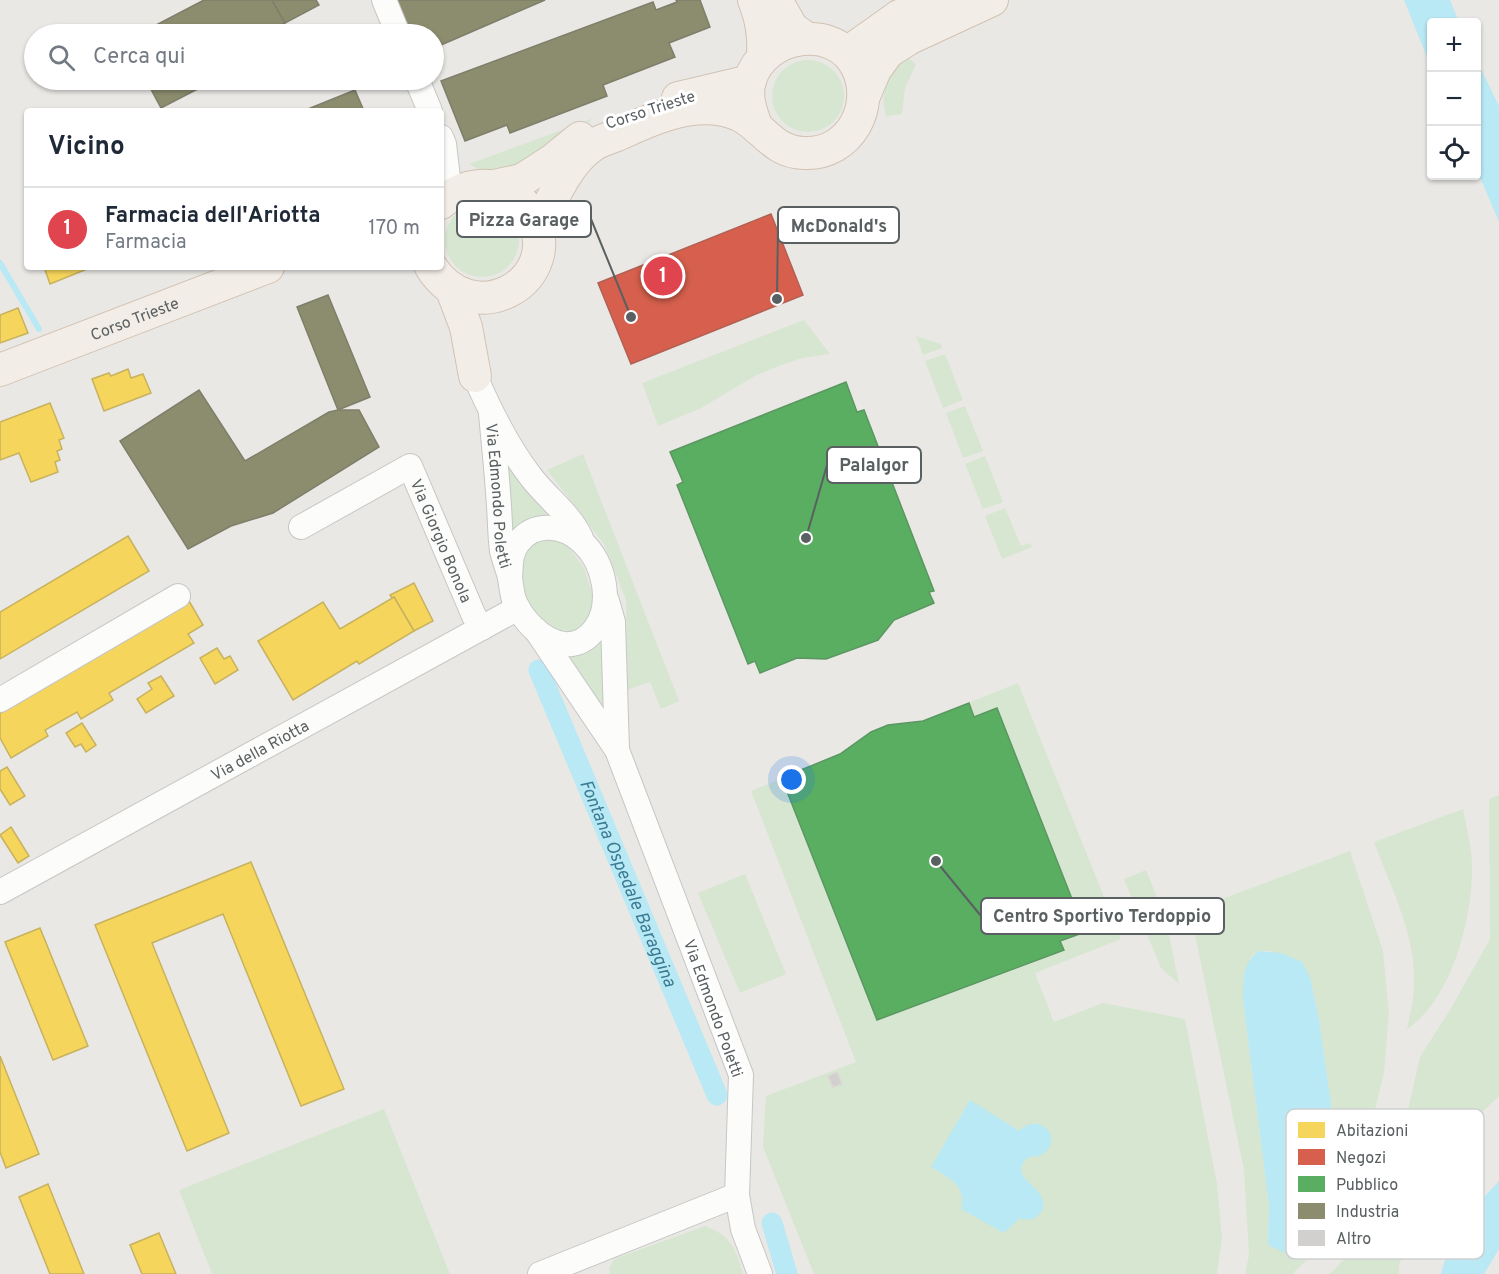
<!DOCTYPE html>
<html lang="it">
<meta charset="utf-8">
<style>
:root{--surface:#fff;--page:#f6f6f7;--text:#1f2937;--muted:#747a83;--line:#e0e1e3;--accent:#8c9090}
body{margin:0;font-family:Overpass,sans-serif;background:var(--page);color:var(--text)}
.controls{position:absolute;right:18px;top:18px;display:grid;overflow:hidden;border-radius:6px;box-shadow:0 2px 4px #0004}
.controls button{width:54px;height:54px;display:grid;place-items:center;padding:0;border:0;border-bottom:2px solid var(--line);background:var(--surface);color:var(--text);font:30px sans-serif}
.you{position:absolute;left:792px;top:780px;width:21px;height:21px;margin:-15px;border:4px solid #fff;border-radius:50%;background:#1a73e8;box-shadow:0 0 0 9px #1a73e833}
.badge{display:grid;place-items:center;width:39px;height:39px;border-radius:50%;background:var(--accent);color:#fff;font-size:20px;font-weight:700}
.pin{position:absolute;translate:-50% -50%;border:3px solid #fff;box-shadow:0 2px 6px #0006}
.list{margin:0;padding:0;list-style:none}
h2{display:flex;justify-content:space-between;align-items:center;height:78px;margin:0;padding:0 24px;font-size:26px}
h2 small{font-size:20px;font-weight:400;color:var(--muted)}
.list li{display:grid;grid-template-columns:39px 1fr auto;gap:18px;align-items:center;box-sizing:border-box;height:84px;padding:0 24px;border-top:2px solid var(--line)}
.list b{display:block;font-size:22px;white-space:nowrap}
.list p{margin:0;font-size:20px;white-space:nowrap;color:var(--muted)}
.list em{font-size:20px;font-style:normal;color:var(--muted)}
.icon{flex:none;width:33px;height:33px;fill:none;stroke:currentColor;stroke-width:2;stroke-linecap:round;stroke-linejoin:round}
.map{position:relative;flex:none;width:1499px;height:1274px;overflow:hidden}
.search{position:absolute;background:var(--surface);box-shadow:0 2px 4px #0004;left:24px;top:24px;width:420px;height:66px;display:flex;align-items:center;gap:15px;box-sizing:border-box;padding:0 21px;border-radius:33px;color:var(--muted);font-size:22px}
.panel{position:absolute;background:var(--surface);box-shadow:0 2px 4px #0004;left:24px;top:108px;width:420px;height:162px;border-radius:6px}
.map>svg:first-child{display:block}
.green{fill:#d7e6d0;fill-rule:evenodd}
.water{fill:#b8e9f4}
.homes{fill:#f6d55c;stroke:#c7b25e;stroke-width:1.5}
.shops{fill:#d6604d;stroke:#b16053;stroke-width:1.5}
.public{fill:#5aae61;stroke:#5a9761;stroke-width:1.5}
.industry{fill:#8c8c6e;stroke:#7d7f6a;stroke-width:1.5}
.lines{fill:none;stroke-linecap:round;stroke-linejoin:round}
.stream{stroke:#b8e9f4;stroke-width:6}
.canal{stroke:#b8e9f4;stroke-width:21}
.building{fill:#d2d0ce;stroke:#dad7d4;stroke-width:1.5}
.minor-casing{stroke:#c6c6c6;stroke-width:26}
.major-casing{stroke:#d1c2b3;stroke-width:34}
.minor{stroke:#fcfcfb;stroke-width:24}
.major{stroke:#f2ede7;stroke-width:32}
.labels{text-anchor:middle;stroke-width:6;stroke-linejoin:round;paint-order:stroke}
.street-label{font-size:16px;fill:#5a6062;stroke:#fff}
.water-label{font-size:18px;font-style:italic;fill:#3a7b93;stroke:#fff}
.key{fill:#fff;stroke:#cecfd0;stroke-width:1.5}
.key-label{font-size:16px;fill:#5a6062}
.leader{fill:none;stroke:#5a6062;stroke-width:2}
.callout-dot{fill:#5a6062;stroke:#fff;stroke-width:2}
.callout{fill:#fff;stroke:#5a6062;stroke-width:2}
.callout-label{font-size:18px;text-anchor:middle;font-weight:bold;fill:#5a6062}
</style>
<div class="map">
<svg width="1499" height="1274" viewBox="0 0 1499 1274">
<rect width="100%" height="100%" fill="#eae8e5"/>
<g class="green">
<path d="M906,56L916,64L905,88L902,114L886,116C879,89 888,75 906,56Z"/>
<circle cx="808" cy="96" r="36"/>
<path d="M594,118L519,171H482L469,164Z"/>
<circle cx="482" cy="240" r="37"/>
<path d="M804,320L830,354L802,358L779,366L755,376L701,408L658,426L642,383Z"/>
<path d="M916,336L941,344L942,348L923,355Z"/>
<path d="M945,354L963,400L943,408L925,361Z"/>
<path d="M965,406L983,451L963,458L946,413Z"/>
<path d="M499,439L563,523L511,540Z"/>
<path d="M583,454L679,701L661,709L650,682L627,690L626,600L604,544L547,470Z"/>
<path d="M985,456L1003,502L983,509L965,464Z"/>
<path d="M1005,508L1021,546L1030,543L1032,547L1002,559L985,516Z"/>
<path d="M554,539L568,546L584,568L594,599L587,624L568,636C560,632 549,629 542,623C525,606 511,557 536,543C541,539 548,540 554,539Z"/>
<path d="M604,634L614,734L564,652Z"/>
<path d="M1018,683L1121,939L1035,973L1054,1022L1103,1003L1185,1019L1217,1184L1222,1239L1217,1274H814L763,1147L766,1096L856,1062L751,791L840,754L871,732L888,725L923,721Z"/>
<path d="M1499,795V1096L1476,1118L1434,1178L1399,1265V1274H1330L1345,1258L1375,1206L1401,1140L1420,1057L1450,1010L1490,939L1489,799Z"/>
<path d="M1463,809C1467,830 1473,851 1472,873C1471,923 1451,1000 1407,1029C1410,1014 1414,999 1414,983C1416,935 1390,886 1374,842Z"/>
<path d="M1350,851L1383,951L1389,1013L1384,1073L1366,1146L1334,1218L1308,1259L1292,1274H1245L1249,1255L1244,1170L1190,911ZM1258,951H1270L1310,977L1319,1020L1334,1125L1328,1171L1268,1245L1269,1205L1243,1000L1250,958Z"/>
<path d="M1146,870L1166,920L1179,984L1161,968L1124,879Z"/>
<path d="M745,874L786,974L740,993L698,893Z"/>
<path d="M384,1109L450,1274H212L179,1190Z"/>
<path d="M705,1226C732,1236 735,1248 743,1274H610L609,1268L614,1259Z"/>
</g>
<g class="water">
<path d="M1404,0H1450L1459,22H1432L1431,67Z"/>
<path d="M1476,59L1499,106V222L1477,170Z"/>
<path d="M1259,951L1281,953L1302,962L1310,977L1319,1020L1334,1125L1328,1171L1322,1195L1286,1253L1268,1245L1269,1205L1243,1000C1244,980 1241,964 1259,951Z"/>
<path d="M970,1100L1019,1131C1030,1120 1043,1121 1051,1135C1052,1150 1044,1157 1029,1157C1004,1179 1048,1184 1043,1209C1038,1218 1030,1222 1020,1218L1004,1233L961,1209C967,1185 949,1178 931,1167Z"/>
<path d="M1499,1181V1249L1484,1274H1441C1450,1235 1472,1209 1499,1181Z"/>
</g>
<g class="homes">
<path d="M44,267H92L50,284Z"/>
<path d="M18,308L28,333L0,343V315Z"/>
<path d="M128,369L131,378L143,374L151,393L104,411L92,379L109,373L111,376Z"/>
<path d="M50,403L64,438L59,440L62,449L57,451L60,460L55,462L58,472L31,482L19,453L0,460V422Z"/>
<path d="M128,536L149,571L0,659V612Z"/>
<path d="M414,583L433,621L414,631L394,597L392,598L390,595Z"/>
<path d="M394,597L414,631L359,664L357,661L293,700L258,641L323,602L340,629Z"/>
<path d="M189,601L203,625L188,634L194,643L109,693L113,700L81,719L77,712L45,730L48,736L11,758L0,738V713Z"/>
<path d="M217,648L224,659L230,656L238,670L215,684L200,658Z"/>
<path d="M161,676L174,696L146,713L137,699L152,689L148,683Z"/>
<path d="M82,723L96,745L86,752L81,744L75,747L66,733Z"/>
<path d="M7,767L25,796L10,805L0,789V771Z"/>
<path d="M11,827L29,856L18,863L0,835Z"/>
<path d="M251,862L344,1089L301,1106L223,914L152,943L229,1133L187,1151L95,925Z"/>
<path d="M40,928L88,1046L53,1060L5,942Z"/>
<path d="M0,1056L39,1154L6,1168L0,1152Z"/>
<path d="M48,1184L84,1274H50L19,1197Z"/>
<path d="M159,1233L176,1274H142L130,1245Z"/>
</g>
<path class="shops" d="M771,214L803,295L631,364L598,283Z"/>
<g class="public">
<path d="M846,382L857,412L864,410L934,591L929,592L934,603L894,620L878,640L826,659L797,658L760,673L755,661L748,664L677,485L683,482L670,452Z"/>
<path d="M969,703L974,717L997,708L1085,932L1060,941L1064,950L877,1020L786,789L806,782L801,770L840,754L871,732L888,725L923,721Z"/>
</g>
<g class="industry">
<path d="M204,0H272L285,23L263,34H139Z"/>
<path d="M272,0H316L319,5L285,23Z"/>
<path d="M391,0H545L434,48V34H406Z"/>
<path d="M676,0H700L710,27L669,43L675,57L603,85L607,96L510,133L507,125L465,141L441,81L653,2L656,10L677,2Z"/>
<path d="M146,80H215L161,108Z"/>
<path d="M355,90L364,111H303Z"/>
<path d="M328,295L370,397L338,410L297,307Z"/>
<path d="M199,390L245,461L329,412L338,410H359L379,447L273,513L231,526L188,549L120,441Z"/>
</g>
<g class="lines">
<path class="stream" d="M0,263L39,329"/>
<g class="canal">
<path id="s1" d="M539,670L717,1095"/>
<path d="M772,1223L787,1274"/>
</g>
</g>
<path class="building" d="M837,1072L842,1084L833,1087L828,1076Z"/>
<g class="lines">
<g class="minor-casing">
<g id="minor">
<path d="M384,0L398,34"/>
<path d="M417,80L430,111"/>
<path d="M441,137L444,144L450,195"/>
<path d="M475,376C490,411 507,446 531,477C547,498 570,514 581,538"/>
<path id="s2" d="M491,414C494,445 497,475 499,506C500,520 500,536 502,551C504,560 508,569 510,578C511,585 512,593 514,600C526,630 568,665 595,629C613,604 605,563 582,542C564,525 534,521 518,543C510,553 511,566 510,578"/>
<path id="s3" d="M301,527L410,466L474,616L482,628"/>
<path d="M607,601L613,622L617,750"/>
<path d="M536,630L617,750L741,1075L737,1195L743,1229L760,1274"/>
<path d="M0,700L178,596"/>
<path id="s4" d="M0,892L518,608"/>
<path d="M540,1274L737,1195"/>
</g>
</g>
<g class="major-casing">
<g id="major">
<path d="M754,0C762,20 764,36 763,57"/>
<path d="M776,0L792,28L806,38"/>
<path d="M847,53L899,16L939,0"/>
<path d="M864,96L875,70L888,52L910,38L992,0"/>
<path d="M678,98L750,81"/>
<path d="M494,186L522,180L553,160L580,138"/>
<path d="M537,229C551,202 567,163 592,146C599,141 609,138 617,135C653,118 699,97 739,115C764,127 772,152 804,153C850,155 876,106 857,67C834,22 764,34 750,80C745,96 751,113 757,128"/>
<path d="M431,267C472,331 559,284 535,223C529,206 517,195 500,189C479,181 457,189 441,203"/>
<path d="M452,290L466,327L475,376"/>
<path id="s5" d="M0,370L268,267"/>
</g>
</g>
<use href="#minor" class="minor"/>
<use href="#major" class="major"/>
</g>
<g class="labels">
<g class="street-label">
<text transform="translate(650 109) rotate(-18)" y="6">Corso Trieste</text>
<text dy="6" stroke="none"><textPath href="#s5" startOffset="144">Corso Trieste</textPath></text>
<text dy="6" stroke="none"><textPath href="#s2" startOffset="82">Via Edmondo Poletti</textPath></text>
<text dy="6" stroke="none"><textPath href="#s3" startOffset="206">Via Giorgio Bonola</textPath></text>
<text dy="6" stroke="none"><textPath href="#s4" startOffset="296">Via della Riotta</textPath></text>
<text transform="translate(714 1008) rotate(70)" y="6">Via Edmondo Poletti</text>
</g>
<g class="water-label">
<text dy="6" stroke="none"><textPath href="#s1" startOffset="231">Fontana Ospedale Baraggina</textPath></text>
</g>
</g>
<rect x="1286" y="1109" width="198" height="150" rx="9" class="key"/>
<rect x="1298" y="1122" width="27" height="16" fill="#f6d55c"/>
<rect x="1298" y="1149" width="27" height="16" fill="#d6604d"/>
<rect x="1298" y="1176" width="27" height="16" fill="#5aae61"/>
<rect x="1298" y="1203" width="27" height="16" fill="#8c8c6e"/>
<rect x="1298" y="1230" width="27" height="16" fill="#d2d0ce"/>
<g class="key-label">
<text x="1336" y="1136">Abitazioni</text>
<text x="1336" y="1163">Negozi</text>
<text x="1336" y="1190">Pubblico</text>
<text x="1336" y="1217">Industria</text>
<text x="1336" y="1244">Altro</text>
</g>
<path class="leader" d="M631 317L591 219M777 299L778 225M806 538L827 465M936 861L981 916"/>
<g class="callout-dot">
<circle cx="631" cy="317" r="6"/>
<circle cx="777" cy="299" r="6"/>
<circle cx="806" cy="538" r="6"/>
<circle cx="936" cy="861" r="6"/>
</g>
<g class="callout">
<rect x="457" y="201" width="134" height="36" rx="6"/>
<rect x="778" y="207" width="121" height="36" rx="6"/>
<rect x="827" y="447" width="94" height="36" rx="6"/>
<rect x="981" y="898" width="243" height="36" rx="6"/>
</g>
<g class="callout-label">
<text x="524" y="226">Pizza Garage</text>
<text x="839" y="232">McDonald's</text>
<text x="874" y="471">PalaIgor</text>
<text x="1102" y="922">Centro Sportivo Terdoppio</text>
</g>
</svg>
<div class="controls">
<button>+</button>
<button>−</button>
<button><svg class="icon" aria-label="locate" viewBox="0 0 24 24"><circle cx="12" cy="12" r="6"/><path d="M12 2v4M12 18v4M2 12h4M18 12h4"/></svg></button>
</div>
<div class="you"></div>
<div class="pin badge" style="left:663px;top:276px;background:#e0444e">1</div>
<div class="search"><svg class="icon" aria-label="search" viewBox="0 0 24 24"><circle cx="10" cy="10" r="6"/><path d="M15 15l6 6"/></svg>Cerca qui</div>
<section class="panel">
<h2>Vicino<small></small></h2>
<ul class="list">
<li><span class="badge" style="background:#e0444e">1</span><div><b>Farmacia dell'Ariotta</b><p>Farmacia</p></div><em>170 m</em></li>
</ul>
</section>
</div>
